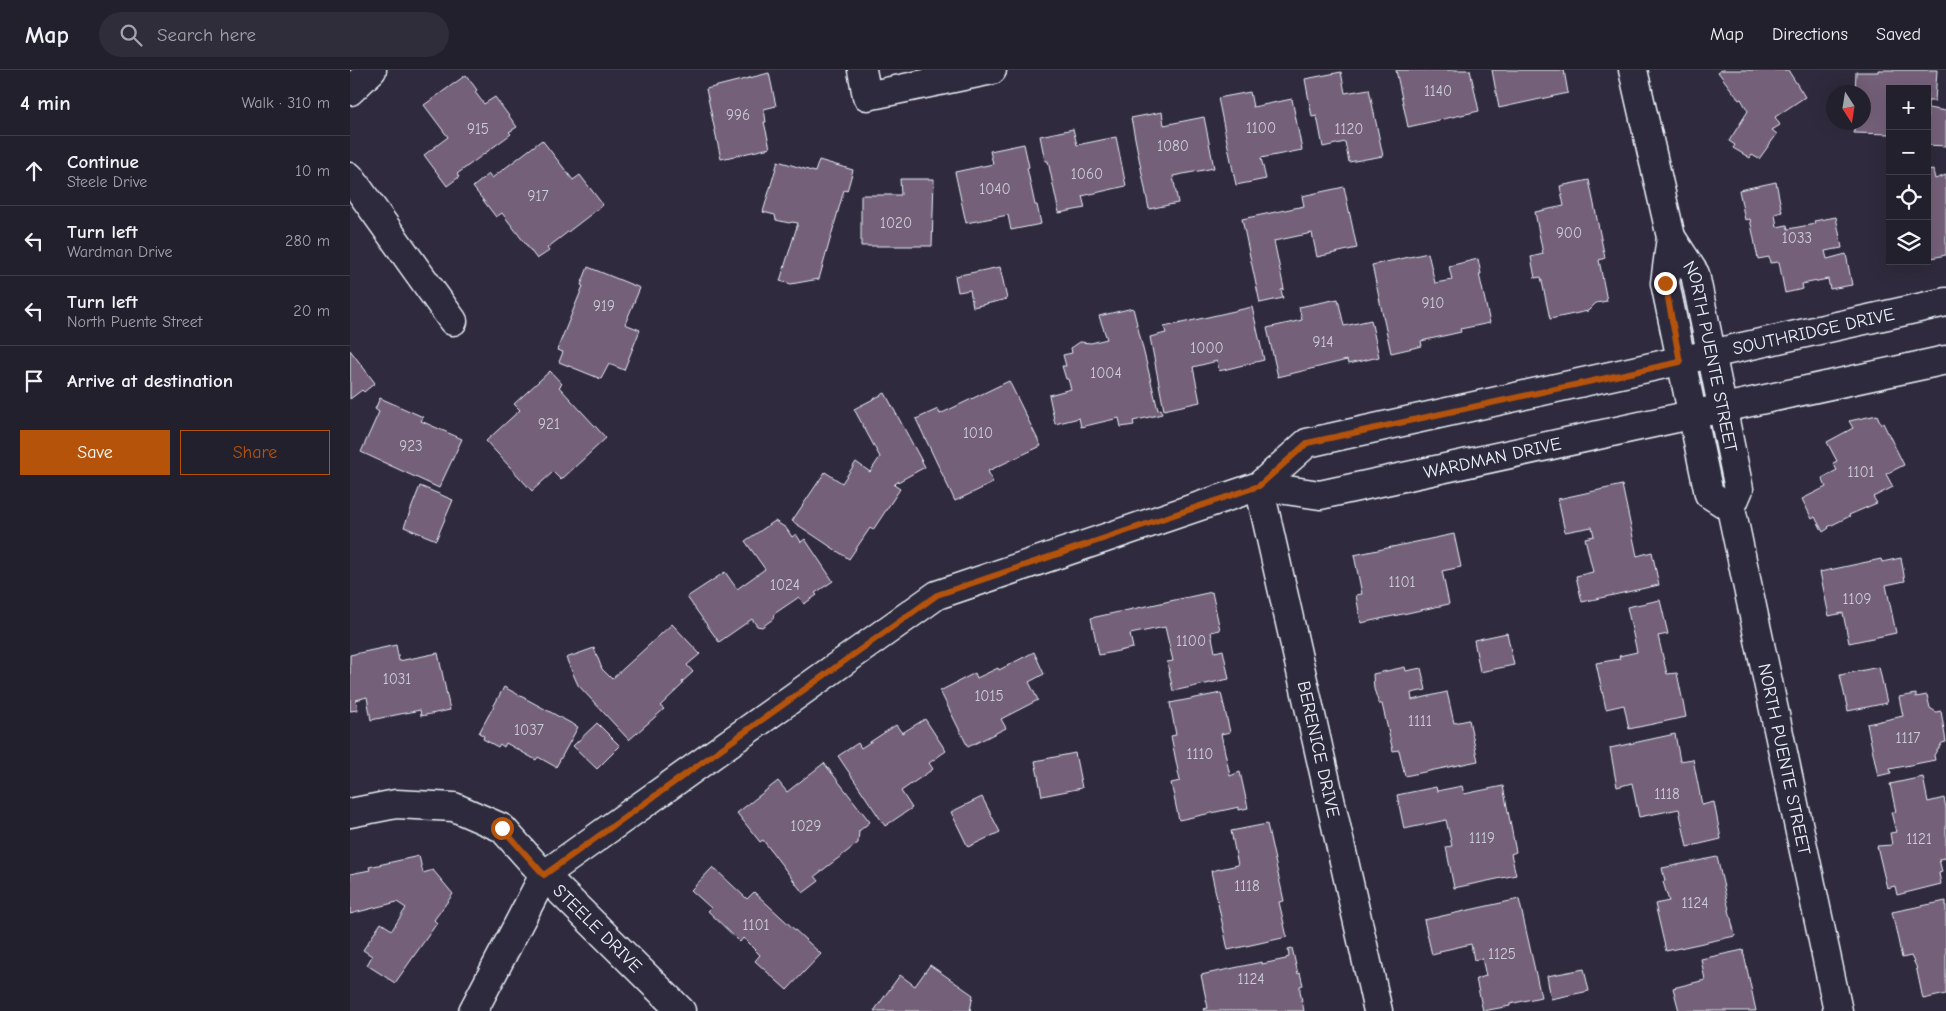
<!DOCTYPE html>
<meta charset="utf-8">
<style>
:root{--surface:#23202e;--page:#2f2d3a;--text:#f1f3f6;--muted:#a3a3aa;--line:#403e4a;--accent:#b45309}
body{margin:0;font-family:"Comic Neue",sans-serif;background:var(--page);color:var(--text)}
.controls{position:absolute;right:15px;top:15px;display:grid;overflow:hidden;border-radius:0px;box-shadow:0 5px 20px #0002}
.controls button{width:45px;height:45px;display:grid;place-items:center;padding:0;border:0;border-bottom:1px solid var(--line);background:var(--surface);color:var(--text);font:25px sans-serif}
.compass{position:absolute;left:1476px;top:15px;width:45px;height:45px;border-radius:50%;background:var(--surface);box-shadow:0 5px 20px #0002;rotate:168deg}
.stop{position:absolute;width:15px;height:15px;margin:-11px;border:4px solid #b45309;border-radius:50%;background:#fff}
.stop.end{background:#b45309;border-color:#fff;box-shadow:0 1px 5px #0008}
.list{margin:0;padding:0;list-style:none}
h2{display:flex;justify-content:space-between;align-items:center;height:65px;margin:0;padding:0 20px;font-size:21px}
h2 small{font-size:16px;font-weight:400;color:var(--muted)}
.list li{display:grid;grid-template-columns:32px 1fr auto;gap:15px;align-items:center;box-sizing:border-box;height:70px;padding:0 20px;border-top:1px solid var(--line)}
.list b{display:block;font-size:19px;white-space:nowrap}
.list p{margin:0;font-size:16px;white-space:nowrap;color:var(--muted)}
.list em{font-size:16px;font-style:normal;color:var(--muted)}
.actions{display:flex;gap:10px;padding:15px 20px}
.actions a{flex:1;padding:11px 0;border:1px solid var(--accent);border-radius:0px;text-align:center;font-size:18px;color:var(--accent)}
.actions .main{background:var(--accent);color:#fff}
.icon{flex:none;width:28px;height:28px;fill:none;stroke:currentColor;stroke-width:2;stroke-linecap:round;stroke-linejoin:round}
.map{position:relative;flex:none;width:1596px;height:941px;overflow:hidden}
header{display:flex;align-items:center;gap:30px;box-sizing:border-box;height:70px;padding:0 25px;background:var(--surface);border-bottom:1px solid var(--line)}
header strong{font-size:24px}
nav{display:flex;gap:28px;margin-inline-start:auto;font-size:18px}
.search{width:350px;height:45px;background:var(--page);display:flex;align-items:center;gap:12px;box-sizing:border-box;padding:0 18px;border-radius:28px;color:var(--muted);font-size:19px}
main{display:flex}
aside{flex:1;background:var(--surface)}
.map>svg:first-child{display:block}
.building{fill:#746079;stroke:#e8f1f8}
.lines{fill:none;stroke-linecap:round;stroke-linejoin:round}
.minor-casing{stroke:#e8f1f8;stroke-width:31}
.tertiary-casing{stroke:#e8f1f8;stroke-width:31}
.minor{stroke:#2f2a3d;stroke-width:28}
.tertiary{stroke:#2f2a3d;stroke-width:28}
.route{stroke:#b45309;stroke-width:6}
.labels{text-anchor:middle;stroke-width:4.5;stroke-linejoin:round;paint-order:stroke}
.number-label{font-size:15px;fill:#cbcdd8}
.street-label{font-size:18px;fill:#e8f1f8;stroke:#2f2a3d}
</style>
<header>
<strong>Map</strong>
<div class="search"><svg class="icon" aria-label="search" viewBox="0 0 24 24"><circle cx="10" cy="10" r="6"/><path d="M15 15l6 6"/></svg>Search here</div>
<nav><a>Map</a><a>Directions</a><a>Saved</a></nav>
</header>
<main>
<aside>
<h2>4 min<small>Walk · 310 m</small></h2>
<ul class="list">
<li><svg class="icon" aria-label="ahead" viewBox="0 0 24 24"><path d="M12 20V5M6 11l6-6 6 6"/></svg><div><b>Continue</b><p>Steele Drive</p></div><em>10 m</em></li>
<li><svg class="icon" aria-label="left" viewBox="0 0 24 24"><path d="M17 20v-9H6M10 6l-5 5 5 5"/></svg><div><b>Turn left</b><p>Wardman Drive</p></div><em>280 m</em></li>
<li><svg class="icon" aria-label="left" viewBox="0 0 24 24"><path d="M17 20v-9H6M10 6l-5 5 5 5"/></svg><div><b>Turn left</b><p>North Puente Street</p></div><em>20 m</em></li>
<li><svg class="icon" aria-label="arrive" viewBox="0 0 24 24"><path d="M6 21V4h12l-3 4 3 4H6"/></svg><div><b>Arrive at destination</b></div></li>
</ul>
<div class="actions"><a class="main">Save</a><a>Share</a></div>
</aside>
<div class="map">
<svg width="1596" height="941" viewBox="0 0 1596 941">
<rect width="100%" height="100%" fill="#2f2a3d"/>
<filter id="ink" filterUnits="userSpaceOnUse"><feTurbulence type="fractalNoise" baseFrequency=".02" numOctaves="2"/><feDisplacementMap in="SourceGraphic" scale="10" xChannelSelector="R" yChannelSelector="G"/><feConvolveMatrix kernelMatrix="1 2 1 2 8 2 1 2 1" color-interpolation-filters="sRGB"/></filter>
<g filter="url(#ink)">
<g class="building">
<path d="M1046,0H1120L1129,41L1058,57Z"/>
<path d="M1142,0H1214L1218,23L1149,38Z"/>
<path d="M1371,0H1438L1455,27L1425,47L1430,55L1422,60L1427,64L1409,89L1402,85L1400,88L1383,78L1385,75L1379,71L1398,41L1391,29L1389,30L1368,2Z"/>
<path d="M1528,0H1587L1585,31H1578V38L1596,41V76L1577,75V19H1540V64L1504,63V52H1514V22H1505L1506,2H1528Z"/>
<path d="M991,2L995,23L1019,19L1033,86L999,92L995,72L973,77L967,46L962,47L955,9Z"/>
<path d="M419,3L426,36L414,39L416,52H414L420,78L371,89L356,19Z"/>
<path d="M116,5L127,20L125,22L134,34L145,27L167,57L159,62L161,64L107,104L109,107L97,116L74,85L98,67L74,35Z"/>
<path d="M900,22L903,37L942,29L952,80L911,88L916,109L886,115L868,28Z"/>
<path d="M812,42L814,55L854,47L864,98L823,106L828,133L799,139L781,48Z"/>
<path d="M723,59L727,75L766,67L776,116L732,126L735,138L709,143L698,91H695L690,66Z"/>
<path d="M192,70L223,110L230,105L253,135L197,178L199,181L187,189L152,143L146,147L123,117L139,104L142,108Z"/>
<path d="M674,74L679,97L677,98L685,135H687L691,154L661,160L658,145L616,153L605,102L643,94L640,81Z"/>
<path d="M469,90L503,100L497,121L494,120L469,209L441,214L430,211L448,153L442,152L439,153L426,150L425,145L413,142L428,91L465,102Z"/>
<path d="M1583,100L1585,109L1596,105V185L1577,189V101Z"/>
<path d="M550,109H584L582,176H511V125H551Z"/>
<path d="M1239,110L1255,188L1249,190L1257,231L1246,233L1238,241L1200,249L1191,207L1185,208L1181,187L1193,184L1185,142L1214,136L1210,116Z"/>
<path d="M1426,112L1432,142L1425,144L1427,157L1437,155L1438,159L1465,154L1464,151L1486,147L1492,178L1475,181L1477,189L1496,184L1502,215L1480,219L1478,209L1452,214L1453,219L1435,223L1429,192L1420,193L1419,187L1408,189L1400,149L1395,150L1389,120Z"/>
<path d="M994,117L1007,178L967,187L962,163L924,171L934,219L931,220L933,228L910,233L892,149L954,136L952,126Z"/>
<path d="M1078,183L1085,213L1102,210L1099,196L1128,189L1131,204H1129L1140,253L1110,259L1111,262L1071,271L1072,276L1041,283L1022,195Z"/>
<path d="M238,197L290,218L275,254L290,260L274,300L259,294L251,309L209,292L213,282L207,280L233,216L231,215Z"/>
<path d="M650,197L657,229L623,237L620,220L608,222L605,206Z"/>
<path d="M988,229L994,256L1021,250L1029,287L998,294L997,290L928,307L917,258L952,250L949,237Z"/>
<path d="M902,237L914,290L869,301L867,291L843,297L850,332L814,340L800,267L816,263L814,257Z"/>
<path d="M783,238L808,340L811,339L812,344L783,351L784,355L771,357L769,348L731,357L729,348L705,354L699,325L721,319L718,309H716L712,296H716L713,285L722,283L721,278L730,272L741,273L757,269L749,246Z"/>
<path d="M0,280L25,313L14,322L12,320L0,329Z"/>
<path d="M200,301L212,314L209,317L256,368L211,410L203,402L182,421L136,371L170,340L164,334Z"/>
<path d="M659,311L691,376L638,401L643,413L605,431L566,349L588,339L590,344Z"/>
<path d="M535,323L575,397L546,413L544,415L550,419L523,460L520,458L499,489L442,451L475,402L492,413L506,392L520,402L530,387L504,339Z"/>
<path d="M30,328L73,347L71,351L112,369L89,418L11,382L29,342L25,339Z"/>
<path d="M1527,345L1531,354L1533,353L1554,395L1536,404L1543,417L1523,427L1527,433L1499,445L1500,446L1478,457L1479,458L1473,462L1465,447L1462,449L1452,429L1476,417L1472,408L1487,400L1483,393L1487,391L1477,372L1503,358L1499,351Z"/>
<path d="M1272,415L1287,486L1302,482L1309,515L1232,532L1226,506L1243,502L1235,468L1244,466L1242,457L1215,462L1208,429Z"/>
<path d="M70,416L103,430L86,470L54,457Z"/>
<path d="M425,451L436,458L442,467L446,464L451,472L455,469L483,511L465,523L467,525L454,534L449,527L424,544L423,549L412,557L407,556L402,549L369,572L337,527L375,502L387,519L415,499L395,471Z"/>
<path d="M1104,464L1111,497L1092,501L1099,534L1011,553L1006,525L1012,524L1004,485Z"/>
<path d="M1551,488L1555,511L1536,515L1546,563L1499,573L1493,543L1479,546L1470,502L1531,489L1532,492Z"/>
<path d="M862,522L870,560L861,562L865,582L873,580L879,609L823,621L817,592L823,591L815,557L780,564L783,578L749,585L741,548Z"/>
<path d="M1310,530L1318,564L1308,566L1317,604L1327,603L1336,647L1279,659L1274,635L1256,639L1246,593L1270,589L1269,586L1287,582L1277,537Z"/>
<path d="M322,554L350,584L337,595L343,602L332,612L333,614L310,636L314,639L279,670L228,615L216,588L244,578L252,599L262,609Z"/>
<path d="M1157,563L1164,595L1130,602L1124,570Z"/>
<path d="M46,575L49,591L88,583L100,640L71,646L70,640L21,650L17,627L6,630L8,640L0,641V585Z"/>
<path d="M684,582L694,604L679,612L688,630L651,649L656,658L618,677L590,621L625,603L627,608L648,598L649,600Z"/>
<path d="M1055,597L1056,601L1071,598L1076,620L1061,623L1062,630L1097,622L1104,653L1119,650L1128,691L1055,706L1049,680L1043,681L1032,634H1029L1024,619L1023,604Z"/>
<path d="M1529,597L1537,633L1498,641L1490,605Z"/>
<path d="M154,617L228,657L206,697L188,687L186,690L156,673L154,677L150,674L148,677L133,669L134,666L129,663Z"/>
<path d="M871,623L880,662L871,664L880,706L890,702L898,738L889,740V737L829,750L821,713L830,711L821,666L826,665L820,633Z"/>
<path d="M1566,624V627L1577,625L1580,638L1586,642L1591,641L1596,672L1592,673L1584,685L1585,690L1540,699L1541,703L1528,706L1517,654L1553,646L1549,627Z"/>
<path d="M575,649L596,681L579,693L583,699L551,721L562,738L535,756L488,686L508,673L511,678L546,655L552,663Z"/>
<path d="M247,653L270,676L247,699L223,676Z"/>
<path d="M1325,664L1330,691L1343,689L1352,735L1364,732L1371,769L1337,777L1329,739L1289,747L1282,713L1267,717L1260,678Z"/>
<path d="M725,683L732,718L692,726L685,691Z"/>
<path d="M474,693L520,752L509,761L508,773L465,806L469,811L453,823L413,770L410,772L387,743L428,711L437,722Z"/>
<path d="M1573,707L1578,732L1594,728L1596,738V788L1589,789L1592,802L1589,803L1591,814L1547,825L1545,816L1537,818L1527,776L1542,775L1540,763L1546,762L1541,742H1546L1540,714Z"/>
<path d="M1112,716L1114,724L1153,716L1166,782L1161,784L1166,805L1104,818L1096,777L1102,776L1096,750L1054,759L1047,725L1086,717L1087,721Z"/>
<path d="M632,727L650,762L618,777L601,742Z"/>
<path d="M917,754L934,831L929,832L937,867L878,880L861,801L888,795L881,761Z"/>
<path d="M69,786L73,803L83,800L103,824L84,850L87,853L45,913L17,895L22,886L13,880L31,853L42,860L56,838L47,832L0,844V804L20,800L19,797Z"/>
<path d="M1367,787L1385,866L1316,881L1305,834L1319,831L1313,812L1315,811L1312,798Z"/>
<path d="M363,797L397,829L404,822L471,884L437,920L405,891L410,885L393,868L390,872L358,841L361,838L341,820Z"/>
<path d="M1169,829L1191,927L1160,934V936L1133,941L1126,909L1136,906L1132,888L1124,890L1121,874L1090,881V883L1082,885L1074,850Z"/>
<path d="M1596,831V924L1573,929L1566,896L1561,886L1552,888L1542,842Z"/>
<path d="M942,878L948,904L950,903L953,915L950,916V921L954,941H854L853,939L858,938L851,905L912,892V894L936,889V888L939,887L938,879Z"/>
<path d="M1393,880L1406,941H1329L1323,918L1355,910L1351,889Z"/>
<path d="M580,895L623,925L620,941H524L550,905L565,916Z"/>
<path d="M1234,899L1239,921L1201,929L1197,906Z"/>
</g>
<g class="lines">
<g class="minor-casing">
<g id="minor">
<path d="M512,0L517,26L642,0"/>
<path d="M0,21L22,0"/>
<path d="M0,107L103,251"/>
<path id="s1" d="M909,416L970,425L1596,290"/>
<path id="s2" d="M909,416L1028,941"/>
<path id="s3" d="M0,743L46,734L104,737L152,758L194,805L331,941"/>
<path id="s4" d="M123,941L194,805L587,525L909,416L957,373L1596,232"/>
</g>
</g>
<g class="tertiary-casing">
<g id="tertiary">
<path d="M1283,0L1321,167L1315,213L1359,424L1381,438"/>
<path id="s5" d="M1321,167L1345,204L1389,419L1381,438L1488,941"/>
</g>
</g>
<use href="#minor" class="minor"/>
<use href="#tertiary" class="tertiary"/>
</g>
</g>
<g class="lines" filter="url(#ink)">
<path class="route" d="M152,758L194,805L587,525L909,416L957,373L1330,292L1315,213"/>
</g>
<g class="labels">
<g class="number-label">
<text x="1088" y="26">1140</text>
<text x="388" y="50">996</text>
<text x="911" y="63">1100</text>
<text x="128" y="64">915</text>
<text x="999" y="64">1120</text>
<text x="823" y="81">1080</text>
<text x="737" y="109">1060</text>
<text x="645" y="124">1040</text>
<text x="188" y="131">917</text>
<text x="546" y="158">1020</text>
<text x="1219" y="168">900</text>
<text x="1447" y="173">1033</text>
<text x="1083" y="238">910</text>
<text x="254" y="241">919</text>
<text x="973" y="277">914</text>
<text x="857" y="283">1000</text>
<text x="756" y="308">1004</text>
<text x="199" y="359">921</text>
<text x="628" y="368">1010</text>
<text x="61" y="381">923</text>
<text x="1511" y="407">1101</text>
<text x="1052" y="517">1101</text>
<text x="435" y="520">1024</text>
<text x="1507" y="534">1109</text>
<text x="841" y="576">1100</text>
<text x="47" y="614">1031</text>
<text x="639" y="631">1015</text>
<text x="1070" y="656">1111</text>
<text x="179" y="665">1037</text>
<text x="1558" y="673">1117</text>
<text x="850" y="689">1110</text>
<text x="1317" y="729">1118</text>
<text x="456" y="761">1029</text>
<text x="1132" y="773">1119</text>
<text x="1569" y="774">1121</text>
<text x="897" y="821">1118</text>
<text x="1345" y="838">1124</text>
<text x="406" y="860">1101</text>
<text x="1152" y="889">1125</text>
<text x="901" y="914">1124</text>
</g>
<g class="street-label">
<text dy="6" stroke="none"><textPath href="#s4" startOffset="1559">SOUTHRIDGE DRIVE</textPath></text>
<text dy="6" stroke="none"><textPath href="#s5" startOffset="128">NORTH PUENTE STREET</textPath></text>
<text dy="6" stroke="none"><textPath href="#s1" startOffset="238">WARDMAN DRIVE</textPath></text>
<text dy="6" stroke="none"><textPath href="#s2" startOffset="270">BERENICE DRIVE</textPath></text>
<text dy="6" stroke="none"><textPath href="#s5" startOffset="541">NORTH PUENTE STREET</textPath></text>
<text dy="6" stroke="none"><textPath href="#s3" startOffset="296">STEELE DRIVE</textPath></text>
</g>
</g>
</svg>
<div class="controls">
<button>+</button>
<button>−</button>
<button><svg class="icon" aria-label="locate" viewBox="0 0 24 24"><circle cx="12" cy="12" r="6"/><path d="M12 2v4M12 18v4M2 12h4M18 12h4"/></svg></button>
<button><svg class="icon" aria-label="layers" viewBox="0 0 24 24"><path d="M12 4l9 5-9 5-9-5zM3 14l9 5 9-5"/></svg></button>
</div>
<svg class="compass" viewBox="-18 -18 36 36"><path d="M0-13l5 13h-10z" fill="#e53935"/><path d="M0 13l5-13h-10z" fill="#a3a3aa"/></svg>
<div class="stop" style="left:152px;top:758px"></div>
<div class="stop end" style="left:1315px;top:213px"></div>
</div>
</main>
